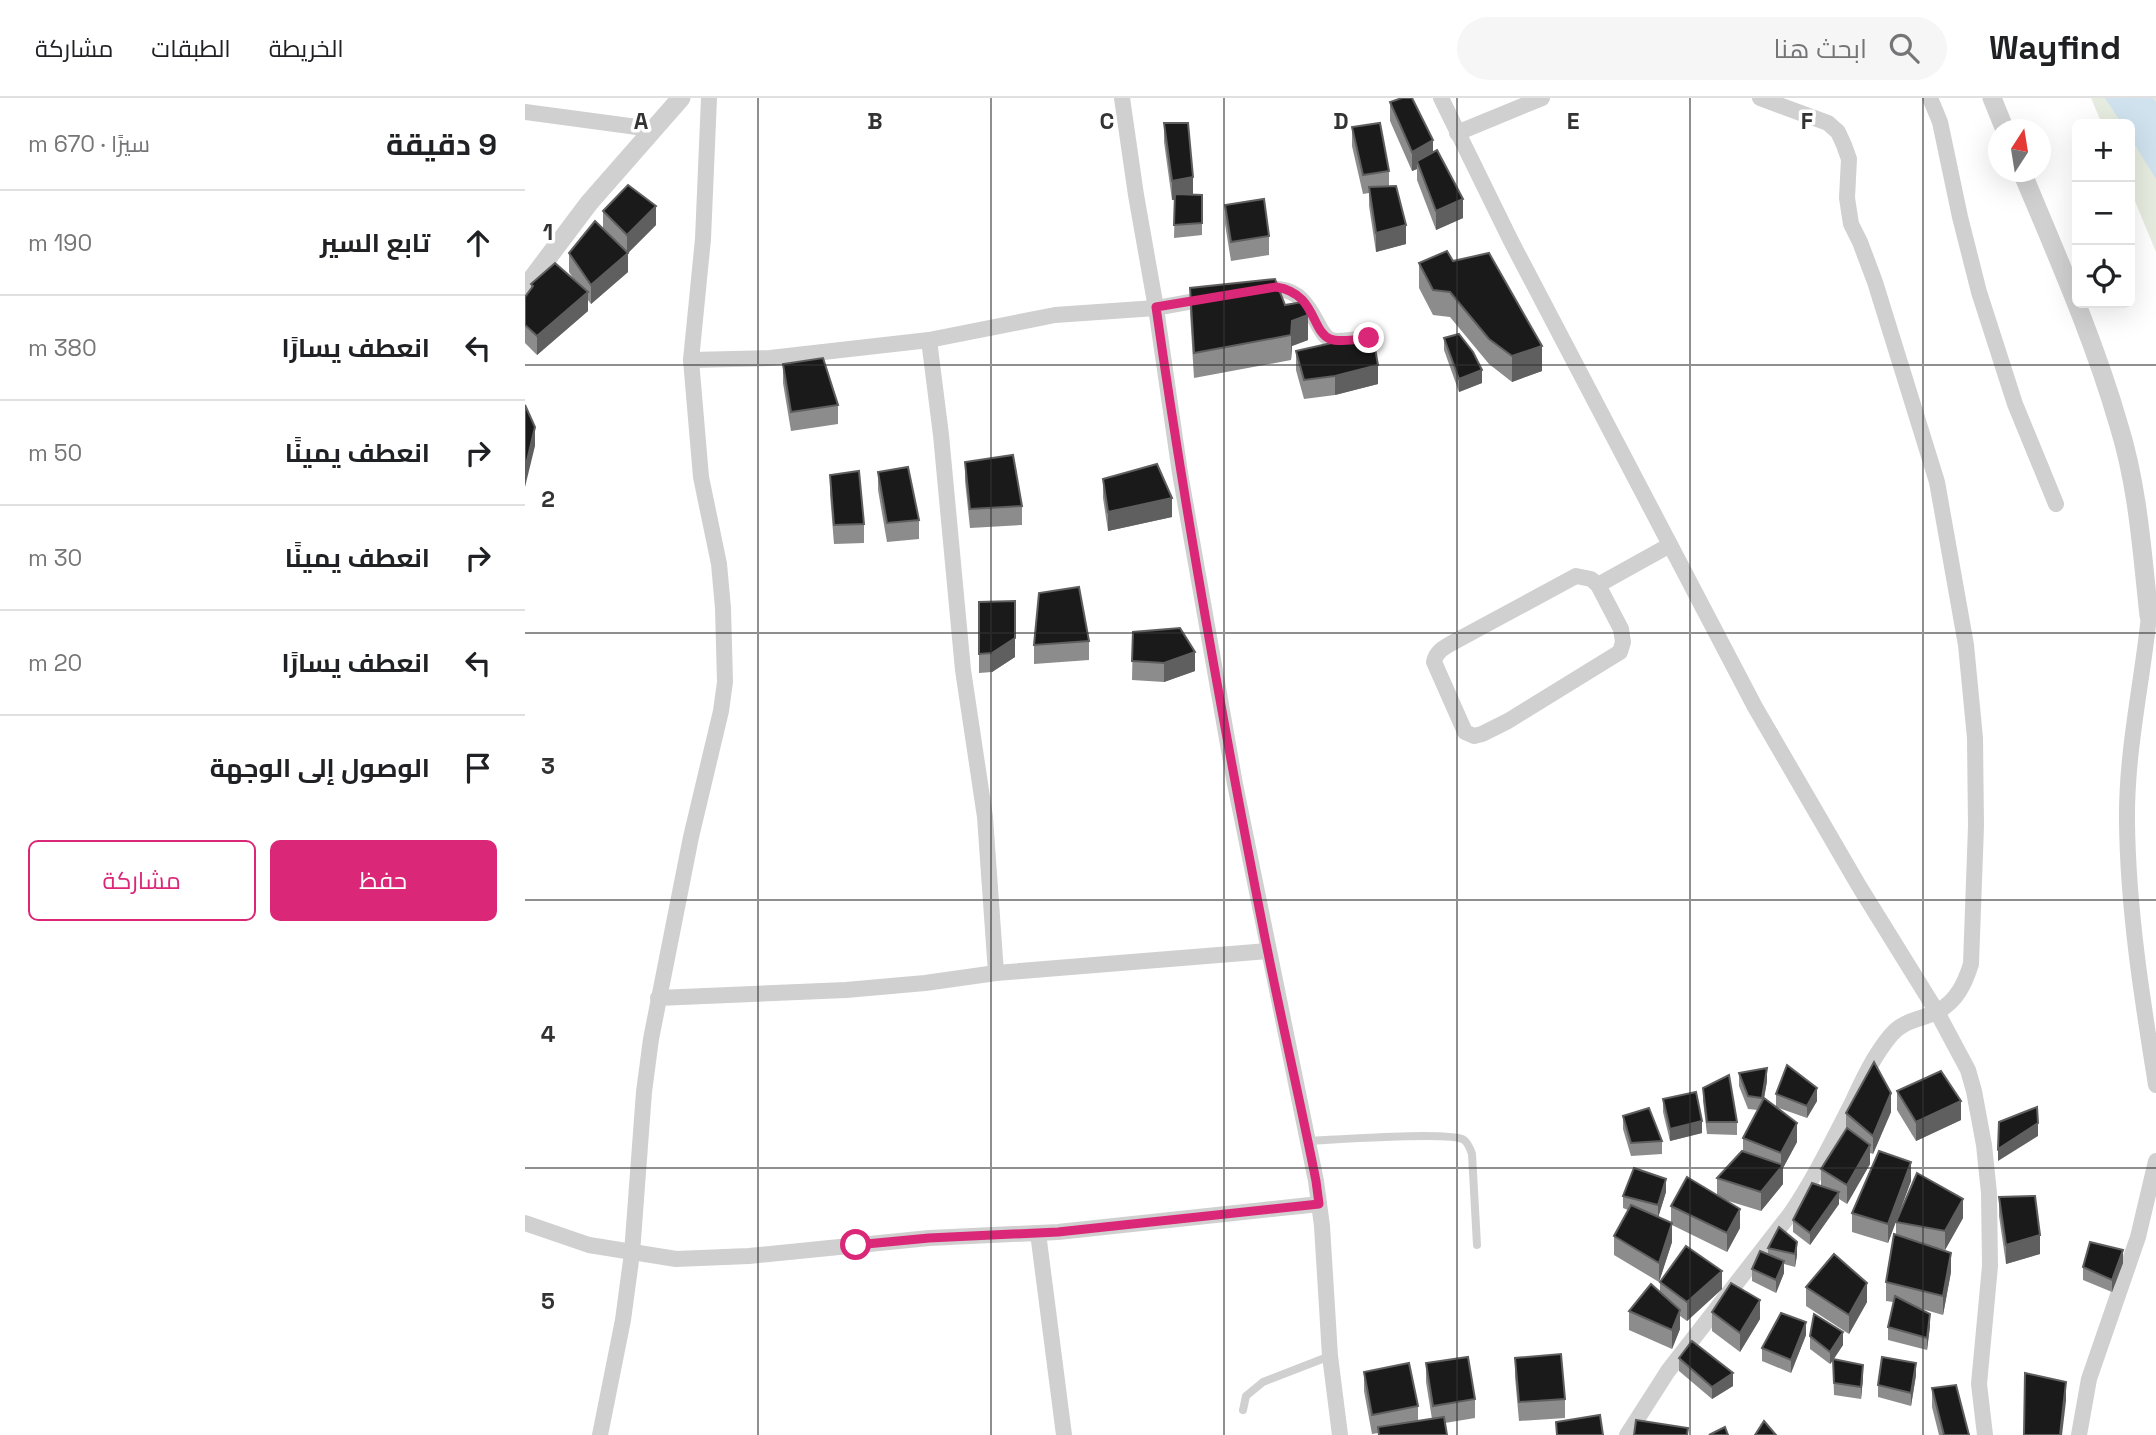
<!DOCTYPE html>
<html lang="ar">
<meta charset="utf-8">
<style>
:root{--surface:#fff;--page:#f6f6f6;--text:#202124;--muted:#757577;--line:#e0e0e0;--accent:#db2777}
body{margin:0;font-family:"Space Grotesk",Cairo,sans-serif;background:var(--page);color:var(--text);direction:rtl}
.controls{position:absolute;right:21px;top:21px;display:grid;overflow:hidden;border-radius:10px;box-shadow:0 7px 28px #0002}
.controls button{width:63px;height:63px;display:grid;place-items:center;padding:0;border:0;border-bottom:2px solid var(--line);background:var(--surface);color:var(--text);font:35px sans-serif}
.compass{position:absolute;left:1463px;top:21px;width:63px;height:63px;border-radius:50%;background:var(--surface);box-shadow:0 7px 28px #0002;rotate:12deg}
.stop{position:absolute;width:21px;height:21px;margin:-16px;border:5px solid #db2777;border-radius:50%;background:#fff}
.stop.end{background:#db2777;border-color:#fff;box-shadow:0 2px 7px #0008}
.list{margin:0;padding:0;list-style:none}
h2{display:flex;justify-content:space-between;align-items:center;height:91px;margin:0;padding:0 28px;font-size:30px}
h2 small{font-size:23px;font-weight:400;color:var(--muted)}
.list li{display:grid;grid-template-columns:46px 1fr auto;gap:21px;align-items:center;box-sizing:border-box;height:105px;padding:0 28px;border-top:2px solid var(--line)}
.list b{display:block;font-size:26px;white-space:nowrap}
.list em{font-size:23px;font-style:normal;color:var(--muted)}
.actions{display:flex;gap:14px;padding:21px 28px}
.actions a{flex:1;padding:16px 0;border:2px solid var(--accent);border-radius:10px;text-align:center;font-size:24px;color:var(--accent)}
.actions .main{background:var(--accent);color:#fff}
.icon{flex:none;width:38px;height:38px;fill:none;stroke:currentColor;stroke-width:2;stroke-linecap:round;stroke-linejoin:round}
.map{position:relative;flex:none;width:1631px;height:1337px;overflow:hidden;direction:ltr}
header{display:flex;align-items:center;gap:42px;box-sizing:border-box;height:98px;padding:0 35px;background:var(--surface);border-bottom:2px solid var(--line)}
header strong{font-size:33px}
nav{display:flex;gap:38px;margin-inline-start:auto;font-size:24px}
.search{width:490px;height:63px;background:var(--page);display:flex;align-items:center;gap:18px;box-sizing:border-box;padding:0 24px;border-radius:38px;color:var(--muted);font-size:26px}
main{display:flex}
aside{flex:1;background:var(--surface)}
.map>svg:first-child{display:block}
.green{fill:#e6ecdf}
.water{fill:#cfe2ee}
.lines{fill:none;stroke-linecap:round;stroke-linejoin:round}
.service{stroke:#d0d0d0;stroke-width:8}
.minor{stroke:#d0d0d0;stroke-width:16}
.tertiary{stroke:#d0d0d0;stroke-width:19}
.wall{fill:#8c8c8c}
.shaded-wall{fill:#5f5f5f}
.building{fill:#1a1a1a;stroke:#5f5f5f;stroke-width:2}
.route{stroke:#db2777;stroke-width:9}
.grid{fill:none;stroke:#333;stroke-width:2;stroke-opacity:0.55}
.grid-label{font-size:23px;text-anchor:middle;font-weight:bold;fill:#333;stroke:#fff;stroke-width:7;stroke-linejoin:round;paint-order:stroke}
</style>
<header>
<strong>Wayfind</strong>
<div class="search"><svg class="icon" aria-label="search" viewBox="0 0 24 24"><circle cx="10" cy="10" r="6"/><path d="M15 15l6 6"/></svg>ابحث هنا</div>
<nav><a>الخريطة</a><a>الطبقات</a><a>مشاركة</a></nav>
</header>
<main>
<div class="map">
<svg width="1631" height="1337" viewBox="0 0 1631 1337">
<rect width="100%" height="100%" fill="#fff"/>
<path class="green" d="M1566,0H1631V154L1605,91V26H1577Z"/>
<path class="water" d="M1580,0H1628L1631,4V81L1605,39V26H1597Z"/>
<g class="lines">
<g class="service">
<path d="M783,1043C808,1042 926,1033 939,1042C944,1046 945,1051 947,1056L952,1147"/>
<path d="M718,1312L721,1298L738,1284L805,1258"/>
</g>
<g class="minor">
<path d="M597,0L611,97L631,210L655,375L710,686L791,1083L797,1128L805,1258L815,1337"/>
<path d="M916,0L986,143L1230,609L1334,788L1412,914L1443,972L1449,993L1459,1047L1464,1095L1465,1168L1454,1286L1460,1337"/>
<path d="M1405,0L1415,24L1435,119L1454,194L1490,306L1531,406"/>
<path d="M0,14L127,31"/>
<path d="M932,35L1017,0"/>
<path d="M733,192C770,186 779,200 795,230C798,235 801,240 806,242C814,245 835,240 844,240"/>
<path d="M404,242L416,337L438,572L460,719L471,875"/>
<path d="M166,262L245,260L404,242L530,217L631,210L686,200"/>
<path d="M1051,478L1066,481L1073,487L1096,531L1098,544L1095,554L983,623L957,636L949,638L940,634L909,564C911,554 918,550 927,545Z"/>
<path d="M1073,487L1145,447"/>
<path d="M1624,518C1617,586 1601,654 1602,724C1603,812 1617,900 1631,987"/>
<path d="M133,900L321,892L400,885L471,875L743,853"/>
<path d="M0,1125L64,1147L151,1161L224,1158L404,1140L533,1134L794,1106"/>
<path d="M513,1135L539,1337"/>
<path d="M75,1337L98,1222L107,1155L119,994L126,941L166,739L196,613L200,584L198,510L194,466L176,379L166,262L178,141L184,0"/>
<path d="M1102,1337L1143,1273L1266,1115C1289,1081 1307,1044 1326,1007C1337,983 1349,957 1366,937C1379,921 1397,922 1413,913C1432,903 1440,885 1446,866L1451,728L1450,640L1441,547L1412,384L1350,184L1335,144L1326,126L1322,100L1324,61L1319,47L1313,34L1303,25L1235,0"/>
<path d="M1554,1337L1564,1281L1613,1139L1631,1063"/>
</g>
<g class="tertiary">
<path d="M1467,0L1480,32"/>
<path d="M1497,74C1532,158 1569,241 1594,328C1613,389 1617,454 1624,518H1631"/>
<path d="M0,190L64,105L156,0"/>
</g>
</g>
<g class="wall">
<path d="M865,4L908,54L938,120L911,132L892,82V71L887,73L865,23Z"/>
<path d="M639,25L668,97H677V137L649,140L650,102H647L639,44Z"/>
<path d="M827,29L864,73V88L881,146L851,154L844,108V95L838,96L827,48Z"/>
<path d="M700,107L744,138V157L706,163L700,126Z"/>
<path d="M78,113L131,127L103,155V174L66,206L63,202V213L12,257L0,245V199L6,191V186L48,180L44,174V155L78,131Z"/>
<path d="M928,163L1017,273L987,284L964,266L925,219L908,217L894,190V165Z"/>
<path d="M665,190L760,207L783,242L767,248L766,262L669,280L665,215Z"/>
<path d="M919,240L957,285L934,294L919,252Z"/>
<path d="M771,253L853,286L810,297L779,301L771,272Z"/>
<path d="M258,266L313,307V326L266,333L258,285Z"/>
<path d="M440,364L497,408V427L445,430L440,383Z"/>
<path d="M353,374L394,422V441L362,444L353,392Z"/>
<path d="M305,377L339,426V445L309,446L305,396Z"/>
<path d="M578,381L647,419L583,433L578,400Z"/>
<path d="M454,504L490,559L467,574L454,575Z"/>
<path d="M608,534L670,573L639,584L607,582Z"/>
<path d="M564,543V562L509,566V547Z"/>
<path d="M1214,975L1242,983L1239,1000L1272,1044L1258,1070V1086L1236,1113L1200,1102L1215,1130L1202,1154L1147,1127V1144L1134,1184L1089,1157V1138L1103,1112L1098,1110V1098L1141,1094L1133,1119L1146,1124V1108L1192,1097V1080L1218,1053V1040L1233,1012L1223,1011L1214,988Z"/>
<path d="M1178,990L1212,1024V1037L1182,1036L1178,1003Z"/>
<path d="M1372,993L1436,1022L1391,1043L1372,1012Z"/>
<path d="M1251,996L1292,1003L1282,1020L1251,1009Z"/>
<path d="M1138,1001L1177,1035L1145,1043L1138,1014Z"/>
<path d="M1366,1014L1348,1056L1345,1055V1066L1322,1106L1314,1101V1106L1285,1147L1268,1134V1122L1296,1088V1071L1321,1031V1015Z"/>
<path d="M1098,1018L1137,1043V1056L1106,1058L1098,1031Z"/>
<path d="M1386,1083L1363,1145L1327,1134V1115Z"/>
<path d="M1474,1099L1515,1156L1481,1166L1474,1118Z"/>
<path d="M1438,1120L1420,1152L1413,1150L1426,1174L1418,1217L1397,1211L1405,1228L1402,1252L1363,1242V1229L1368,1204L1361,1203V1184L1371,1137V1124Z"/>
<path d="M1243,1150L1272,1157L1270,1169L1259,1166V1175L1251,1195L1227,1183V1171L1243,1156Z"/>
<path d="M1598,1165L1587,1194L1558,1182V1169Z"/>
<path d="M1135,1184L1197,1191L1162,1223L1155,1218V1231L1147,1251L1104,1232V1213L1135,1193Z"/>
<path d="M1281,1189L1342,1204L1324,1236L1281,1208Z"/>
<path d="M1187,1214L1235,1221L1215,1254L1187,1233Z"/>
<path d="M1281,1237L1266,1275L1237,1263V1250Z"/>
<path d="M1285,1238L1318,1247L1309,1261L1338,1280L1336,1301L1309,1297L1308,1263L1305,1266L1285,1251Z"/>
<path d="M990,1260L1040,1301V1320L994,1323L990,1279Z"/>
<path d="M1154,1260L1208,1288L1187,1301L1154,1273Z"/>
<path d="M901,1265L950,1301V1320L920,1325L922,1337H853V1335L847,1336L839,1293V1274L893,1308V1323L907,1321L901,1284Z"/>
<path d="M1391,1277L1386,1308L1353,1299V1287Z"/>
<path d="M1407,1290L1444,1337H1414L1407,1309Z"/>
</g>
<g class="shaded-wall">
<path d="M908,42V61L892,63V71L887,73V54Z"/>
<path d="M668,79V98L647,102V83Z"/>
<path d="M938,101V120L911,132V113Z"/>
<path d="M131,108V127L102,156L103,155V174L66,206V187L102,156V137Z"/>
<path d="M881,127V146L851,154V135Z"/>
<path d="M63,194V213L12,257V238Z"/>
<path d="M783,217V242L767,248L766,262V237L767,223Z"/>
<path d="M1017,248V273L987,284V258Z"/>
<path d="M853,267V286L810,297V278Z"/>
<path d="M957,272V285L934,294V281Z"/>
<path d="M10,329V348L0,389V371Z"/>
<path d="M647,400V419L583,433V414Z"/>
<path d="M490,503V559L467,574V555Z"/>
<path d="M670,554V573L639,584V565Z"/>
<path d="M1242,970V983L1237,1012V1000Z"/>
<path d="M1292,990V1003L1282,1020V1008Z"/>
<path d="M1366,995V1014L1348,1056V1038Z"/>
<path d="M1436,1003V1022L1391,1043V1024Z"/>
<path d="M1177,1023V1035L1145,1043V1031Z"/>
<path d="M1272,1025V1044L1258,1070V1086L1236,1113V1094L1256,1070V1055Z"/>
<path d="M1513,1025V1038L1473,1063V1051Z"/>
<path d="M1345,1047V1066L1322,1106V1087Z"/>
<path d="M1386,1064V1083L1363,1145V1126Z"/>
<path d="M1141,1081V1094L1133,1120V1107Z"/>
<path d="M1314,1094V1106L1285,1147V1135Z"/>
<path d="M1438,1101V1120L1420,1152V1133Z"/>
<path d="M1215,1111V1130L1202,1154V1135Z"/>
<path d="M1147,1125V1144L1134,1184V1165Z"/>
<path d="M1515,1137V1156L1481,1166V1147Z"/>
<path d="M1272,1144V1157L1270,1169V1156Z"/>
<path d="M1598,1152V1165L1587,1194V1182Z"/>
<path d="M1426,1155V1174L1418,1217V1198Z"/>
<path d="M1259,1163V1175L1251,1195V1182Z"/>
<path d="M1197,1173V1191L1162,1223V1204Z"/>
<path d="M1342,1185V1204L1324,1236V1217Z"/>
<path d="M1235,1202V1221L1215,1254V1235Z"/>
<path d="M1155,1212V1231L1147,1251V1232Z"/>
<path d="M1405,1216V1228L1402,1252V1240Z"/>
<path d="M1281,1224V1237L1266,1275V1262Z"/>
<path d="M1318,1234V1247L1305,1266V1254Z"/>
<path d="M1391,1265V1277L1386,1308V1295Z"/>
<path d="M1338,1267V1280L1336,1301V1289Z"/>
<path d="M1208,1275V1288L1187,1301V1289Z"/>
<path d="M1541,1284V1303L1537,1337H1535Z"/>
</g>
<g class="building">
<path d="M877,0H887L908,42L887,54L865,4Z"/>
<path d="M639,25H663L668,79L647,83Z"/>
<path d="M855,25L864,73L838,77L827,29Z"/>
<path d="M912,52L938,101L911,113L892,63Z"/>
<path d="M103,87L131,108L102,137L78,113Z"/>
<path d="M871,88L881,127L851,135L844,89Z"/>
<path d="M650,96L677,97V125L649,127Z"/>
<path d="M739,101L744,138L706,144L700,107Z"/>
<path d="M70,123L103,155L66,187L44,155Z"/>
<path d="M922,153L928,163L964,155L1017,248L987,258L964,241L925,194L908,192L894,165Z"/>
<path d="M30,165L63,194L12,238L0,227V199L8,188L6,186Z"/>
<path d="M750,181L760,207L777,204L783,217L767,223L766,237L669,255L665,190Z"/>
<path d="M934,236L948,254L957,272L934,281L919,240Z"/>
<path d="M838,238L841,243L849,245L853,267L810,278L779,282L771,253Z"/>
<path d="M298,260L313,307L266,314L258,266Z"/>
<path d="M0,307L10,329L0,371Z"/>
<path d="M488,357L497,408L445,411L440,364Z"/>
<path d="M632,366L647,400L583,414L578,381Z"/>
<path d="M383,369L394,422L362,425L353,374Z"/>
<path d="M334,373L339,426L309,427L305,377Z"/>
<path d="M554,489L564,543L509,547L514,495Z"/>
<path d="M490,503V540L467,555L454,556V504Z"/>
<path d="M655,530L670,554L639,565L607,563L608,534Z"/>
<path d="M1349,964L1366,995L1348,1038L1321,1015Z"/>
<path d="M1262,967L1292,990L1282,1008L1251,996Z"/>
<path d="M1242,970L1237,1000L1223,998L1214,975Z"/>
<path d="M1416,973L1436,1003L1391,1024L1372,993Z"/>
<path d="M1204,977L1212,1024H1182L1178,990Z"/>
<path d="M1171,994L1177,1023L1145,1031L1138,1001Z"/>
<path d="M1239,1000L1272,1025L1256,1055L1218,1040Z"/>
<path d="M1512,1009L1513,1025L1473,1051L1474,1024Z"/>
<path d="M1124,1010L1137,1043L1106,1045L1098,1018Z"/>
<path d="M1322,1030L1345,1047L1322,1087L1296,1071Z"/>
<path d="M1217,1053L1258,1067L1236,1094L1192,1080Z"/>
<path d="M1354,1053L1386,1064L1363,1126L1327,1115Z"/>
<path d="M1109,1070L1141,1081L1133,1107L1098,1098Z"/>
<path d="M1392,1075L1438,1101L1420,1133L1371,1124Z"/>
<path d="M1162,1079L1215,1111L1202,1135L1146,1108Z"/>
<path d="M1287,1085L1314,1094L1285,1135L1268,1122Z"/>
<path d="M1510,1098L1515,1137L1481,1147L1474,1099Z"/>
<path d="M1106,1107L1147,1125L1134,1165L1089,1138Z"/>
<path d="M1254,1129L1272,1144L1270,1156L1243,1150Z"/>
<path d="M1369,1136L1426,1155L1418,1198L1361,1184Z"/>
<path d="M1565,1144L1598,1152L1587,1182L1558,1169Z"/>
<path d="M1161,1148L1197,1173L1162,1204L1135,1184Z"/>
<path d="M1235,1153L1259,1163L1251,1182L1227,1171Z"/>
<path d="M1309,1156L1342,1185L1324,1217L1281,1189Z"/>
<path d="M1206,1185L1235,1202L1215,1235L1187,1214Z"/>
<path d="M1126,1186L1155,1212L1147,1232L1104,1213Z"/>
<path d="M1370,1198L1405,1216L1402,1240L1363,1229Z"/>
<path d="M1256,1215L1281,1224L1266,1262L1237,1250Z"/>
<path d="M1289,1216L1318,1234L1305,1254L1285,1238Z"/>
<path d="M1167,1243L1208,1275L1187,1289L1154,1260Z"/>
<path d="M1036,1256L1040,1301L994,1304L990,1260Z"/>
<path d="M943,1259L950,1301L908,1308L901,1265Z"/>
<path d="M1357,1259L1391,1265L1386,1295L1353,1287Z"/>
<path d="M1308,1261L1338,1267L1336,1289L1309,1285Z"/>
<path d="M884,1265L893,1308L847,1317L839,1274Z"/>
<path d="M1500,1275L1541,1284L1535,1337H1499Z"/>
<path d="M1431,1287L1444,1337H1419L1407,1290Z"/>
<path d="M1075,1317L1078,1337H1032L1031,1324Z"/>
<path d="M919,1319L922,1337H854L853,1329Z"/>
<path d="M1111,1322L1163,1330L1162,1337H1109Z"/>
<path d="M1239,1323L1251,1337H1230Z"/>
<path d="M1200,1329L1203,1337H1184Z"/>
</g>
<g class="lines">
<path class="route" d="M331,1147L404,1140L533,1134L794,1106L791,1083C775,1002 756,921 740,840C699,631 661,421 631,209L751,189C791,195 786,233 805,241C815,245 834,241 844,240"/>
</g>
<path class="grid" d="M233,0V1337M466,0V1337M699,0V1337M932,0V1337M1165,0V1337M1398,0V1337M0,267H1631M0,535H1631M0,802H1631M0,1070H1631"/>
<g class="grid-label">
<text x="116" y="31">A</text>
<text x="350" y="31">B</text>
<text x="582" y="31">C</text>
<text x="816" y="31">D</text>
<text x="1048" y="31">E</text>
<text x="1282" y="31">F</text>
<text x="23" y="142">1</text>
<text x="23" y="409">2</text>
<text x="23" y="676">3</text>
<text x="23" y="944">4</text>
<text x="23" y="1211">5</text>
</g>
</svg>
<div class="controls">
<button>+</button>
<button>−</button>
<button><svg class="icon" aria-label="locate" viewBox="0 0 24 24"><circle cx="12" cy="12" r="6"/><path d="M12 2v4M12 18v4M2 12h4M18 12h4"/></svg></button>
</div>
<svg class="compass" viewBox="-18 -18 36 36"><path d="M0-13l5 13h-10z" fill="#e53935"/><path d="M0 13l5-13h-10z" fill="#757577"/></svg>
<div class="stop" style="left:331px;top:1147px"></div>
<div class="stop end" style="left:844px;top:240px"></div>
</div>
<aside>
<h2>9 دقيقة<small>سيرًا · 670 m</small></h2>
<ul class="list">
<li><svg class="icon" aria-label="ahead" viewBox="0 0 24 24"><path d="M12 20V5M6 11l6-6 6 6"/></svg><div><b>تابع السير</b></div><em>190 m</em></li>
<li><svg class="icon" aria-label="left" viewBox="0 0 24 24"><path d="M17 20v-9H6M10 6l-5 5 5 5"/></svg><div><b>انعطف يسارًا</b></div><em>380 m</em></li>
<li><svg class="icon" aria-label="right" viewBox="0 0 24 24"><path d="M7 20v-9h11M14 6l5 5-5 5"/></svg><div><b>انعطف يمينًا</b></div><em>50 m</em></li>
<li><svg class="icon" aria-label="right" viewBox="0 0 24 24"><path d="M7 20v-9h11M14 6l5 5-5 5"/></svg><div><b>انعطف يمينًا</b></div><em>30 m</em></li>
<li><svg class="icon" aria-label="left" viewBox="0 0 24 24"><path d="M17 20v-9H6M10 6l-5 5 5 5"/></svg><div><b>انعطف يسارًا</b></div><em>20 m</em></li>
<li><svg class="icon" aria-label="arrive" viewBox="0 0 24 24"><path d="M6 21V4h12l-3 4 3 4H6"/></svg><div><b>الوصول إلى الوجهة</b></div></li>
</ul>
<div class="actions"><a class="main">حفظ</a><a>مشاركة</a></div>
</aside>
</main>
